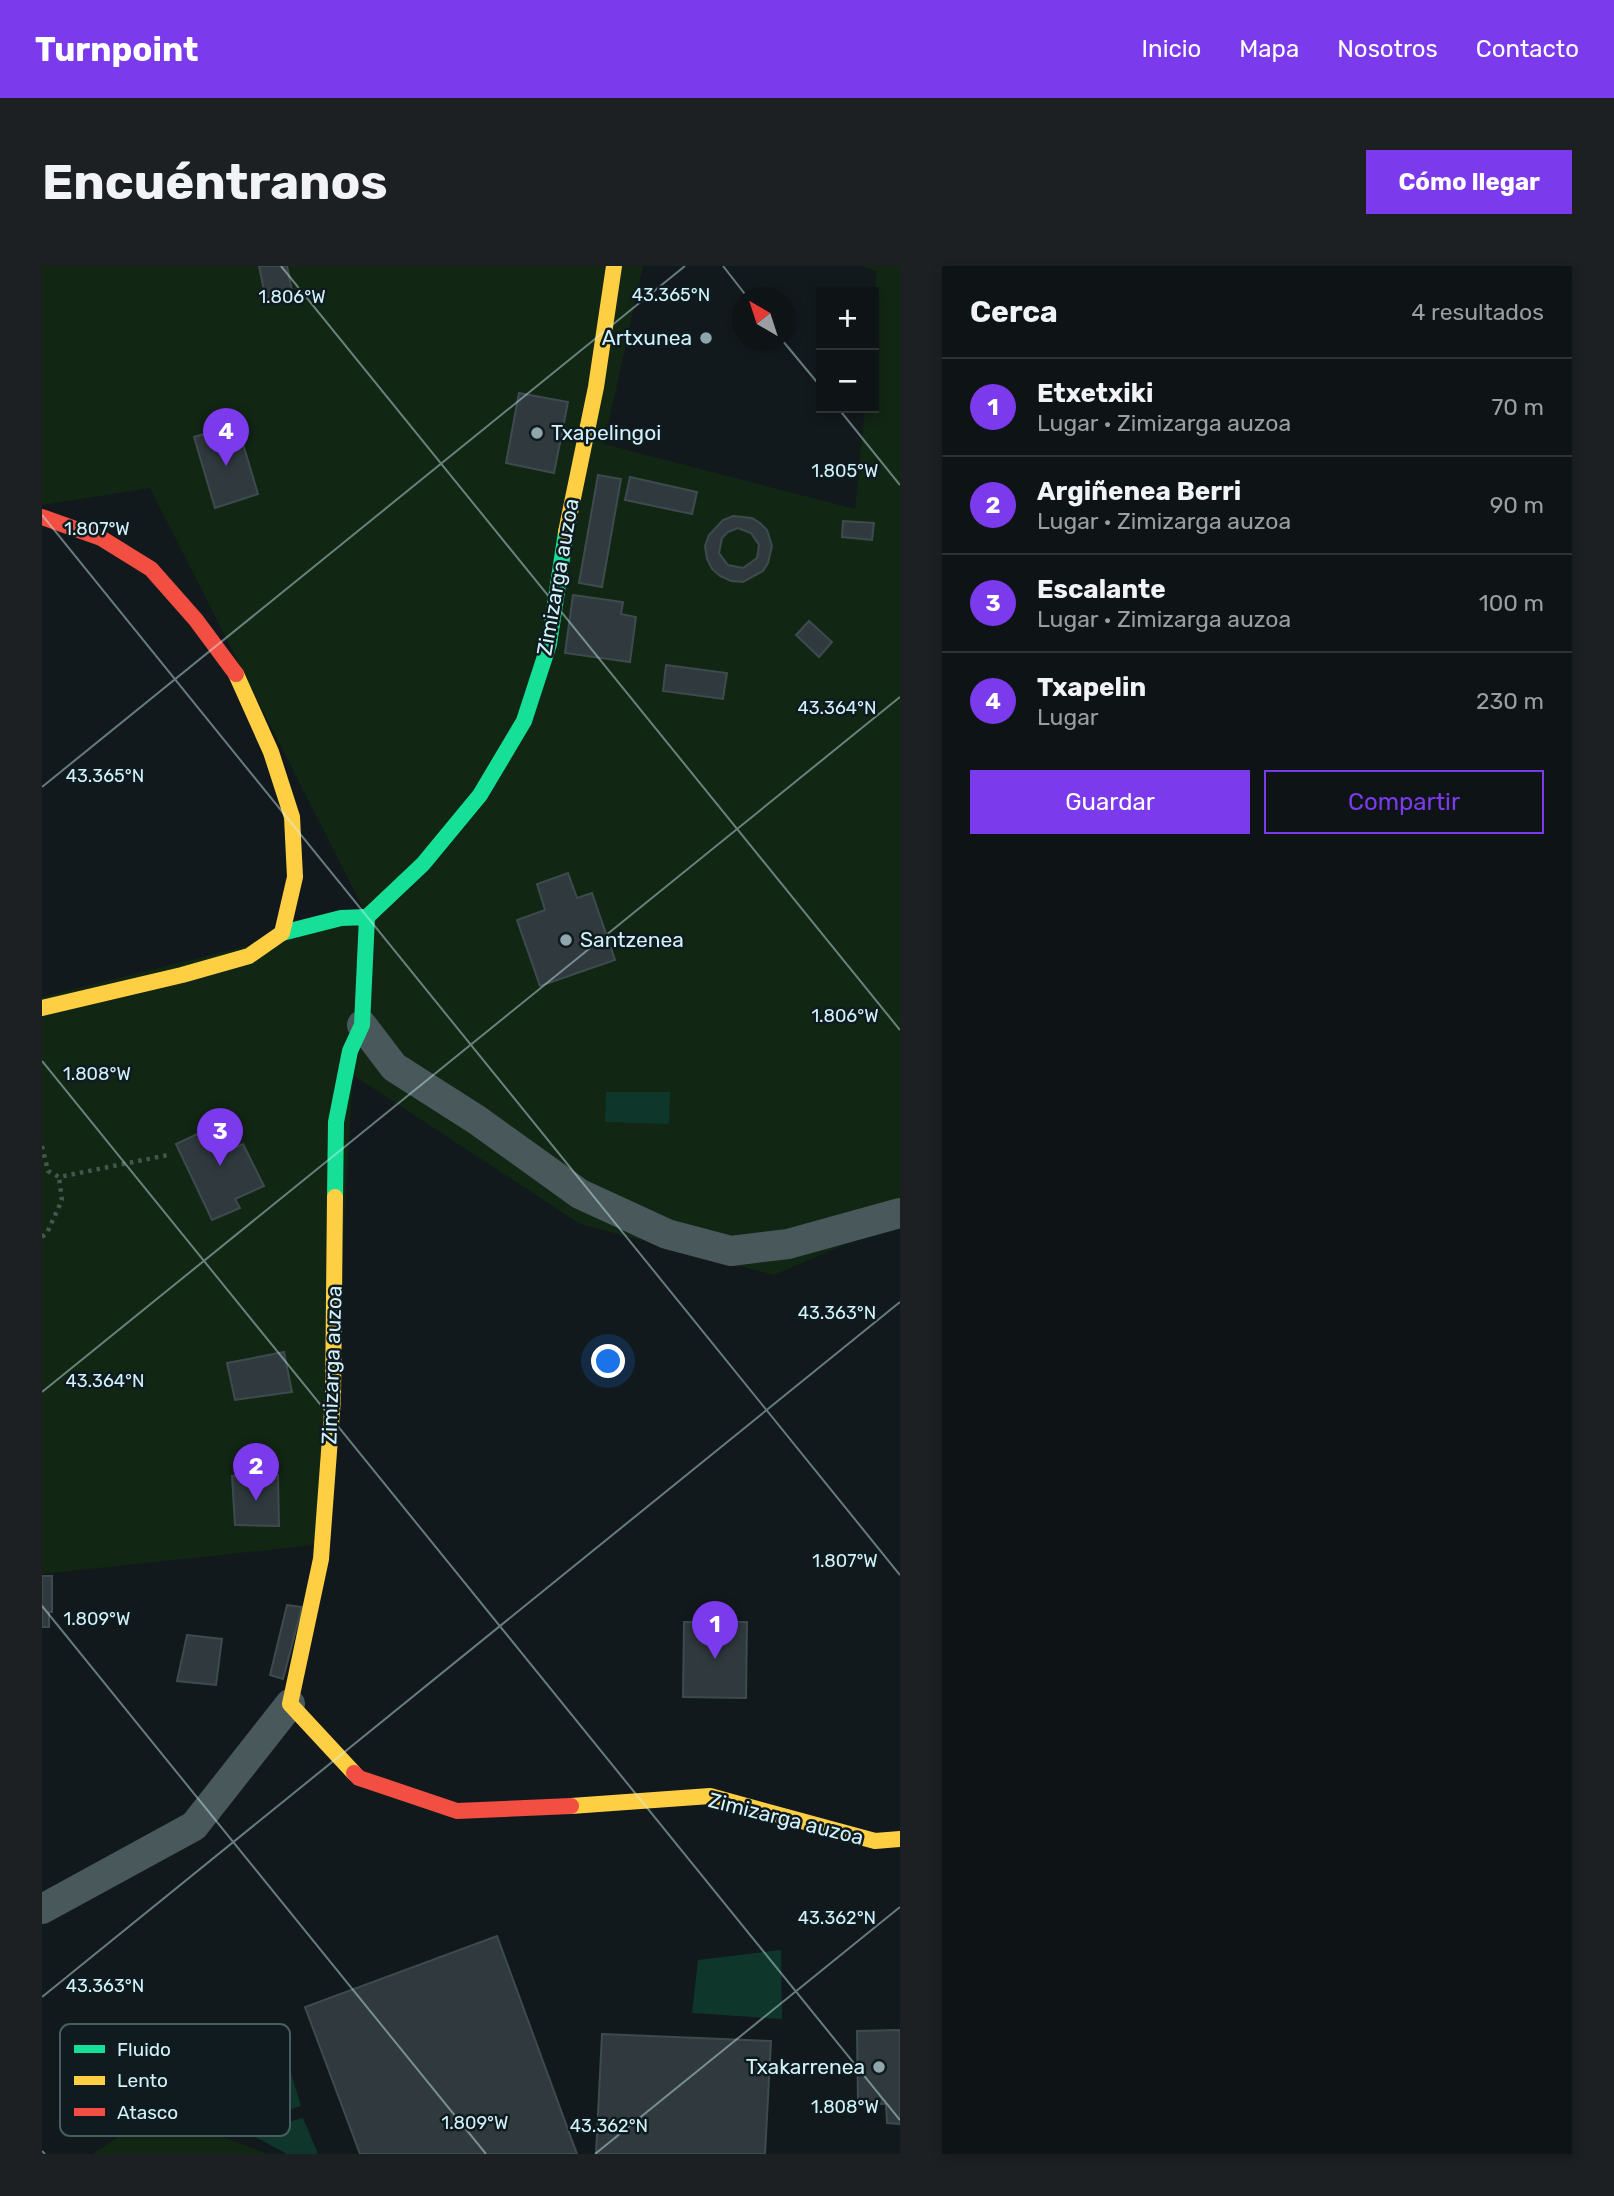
<!DOCTYPE html>
<html lang="es">
<meta charset="utf-8">
<style>
:root{--surface:#0e1315;--page:#1c2022;--text:#f1f3f6;--muted:#9b9ea0;--line:#2e3234;--accent:#7c3aed}
body{margin:0;font-family:Rubik,sans-serif;background:var(--page);color:var(--text)}
.controls{position:absolute;right:21px;top:21px;display:grid;overflow:hidden;border-radius:0px;box-shadow:0 4px 10px #0003}
.controls button{width:63px;height:63px;display:grid;place-items:center;padding:0;border:0;border-bottom:2px solid var(--line);background:var(--surface);color:var(--text);font:35px sans-serif}
.compass{position:absolute;left:690px;top:21px;width:63px;height:63px;border-radius:50%;background:var(--surface);box-shadow:0 4px 10px #0003;rotate:321deg}
.you{position:absolute;left:567px;top:1096px;width:24px;height:24px;margin:-18px;border:5px solid #fff;border-radius:50%;background:#1a73e8;box-shadow:0 0 0 10px #1a73e833}
.badge{display:grid;place-items:center;width:46px;height:46px;border-radius:50%;background:var(--accent);color:#fff;font-size:23px;font-weight:700}
.pin{position:absolute;translate:-50% -58px;filter:drop-shadow(0 2px 4px #0008)}
.pin::after{content:'';position:absolute;top:37px;width:24px;height:21px;background:inherit;clip-path:polygon(0 0,100% 0,50% 100%)}
.list{margin:0;padding:0;list-style:none}
h2{display:flex;justify-content:space-between;align-items:center;height:91px;margin:0;padding:0 28px;font-size:30px}
h2 small{font-size:23px;font-weight:400;color:var(--muted)}
.list li{display:grid;grid-template-columns:46px 1fr auto;gap:21px;align-items:center;box-sizing:border-box;height:98px;padding:0 28px;border-top:2px solid var(--line)}
.list b{display:block;font-size:26px;white-space:nowrap}
.list p{margin:0;font-size:23px;white-space:nowrap;color:var(--muted)}
.list em{font-size:23px;font-style:normal;color:var(--muted)}
.actions{display:flex;gap:14px;padding:21px 28px}
.actions a{flex:1;padding:16px 0;border:2px solid var(--accent);border-radius:0px;text-align:center;font-size:24px;color:var(--accent)}
.actions .main{background:var(--accent);color:#fff}
.map{position:relative;flex:none;width:858px;height:1888px;overflow:hidden;border-radius:0px}
header{display:flex;align-items:center;gap:42px;box-sizing:border-box;height:98px;padding:0 35px;background:var(--accent);color:#fff}
header strong{font-size:33px}
nav{display:flex;gap:38px;margin-inline-start:auto;font-size:24px}
.intro{display:flex;align-items:center;justify-content:space-between;box-sizing:border-box;height:168px;padding:0 42px}
h1{margin:0;font-size:49px}
.button{padding:18px 32px;border-radius:0px;background:var(--accent);color:#fff;font-size:24px;font-weight:700}
main{display:flex;gap:42px;padding:0 42px}
aside{flex:1;background:var(--surface);border-radius:0px;box-shadow:0 4px 10px #0003}
.map>svg:first-child{display:block}
.green{fill:#122614}
.water{fill:#0e362b}
.building{fill:#303a3e;stroke:#3d4b4f;stroke-width:2;fill-rule:evenodd}
.lines{fill:none;stroke-linecap:round;stroke-linejoin:round}
.path{stroke:#42574e;stroke-width:4.5;stroke-dasharray:3.5 5;stroke-linecap:butt}
.street{stroke:#48585b;stroke-width:30}
.fast{stroke:#16e098;stroke-width:16}
.slow{stroke:#ffcf43;stroke-width:16}
.jam{stroke:#f24e42;stroke-width:16}
.ticks{fill:none;stroke:#d1f2fa;stroke-width:2;stroke-opacity:0.45}
.poi-dot{fill:#8ea6ac;stroke:#0f1b1f;stroke-width:2.5}
.labels{text-anchor:middle;stroke-width:5;stroke-linejoin:round;paint-order:stroke}
.poi-label{font-size:21px;fill:#d1f2fa;stroke:#0f1b1f;text-anchor:end}
.street-label{font-size:21px;fill:#d1f2fa;stroke:#0f1b1f}
.key{fill:#0f1b1f;stroke:#495c61;stroke-width:2}
.key-label{font-size:19px;fill:#d1f2fa}
.ticks-label{font-size:18px;text-anchor:middle;fill:#d1f2fa;stroke:#0f1b1f;stroke-width:5;stroke-linejoin:round;paint-order:stroke}
</style>
<header>
<strong>Turnpoint</strong>
<nav><a>Inicio</a><a>Mapa</a><a>Nosotros</a><a>Contacto</a></nav>
</header>
<div class="intro"><h1>Encuéntranos</h1><a class="button">Cómo llegar</a></div>
<main>
<div class="map">
<svg width="858" height="1888" viewBox="0 0 858 1888">
<rect width="100%" height="100%" fill="#12191c"/>
<g class="green">
<path d="M0,0H601L562,178L813,243L823,142H832V40L835,5L820,0H858V955L732,1009L538,958L311,809L282,1278L0,1308V731L325,650L108,222L0,239Z"/>
<path d="M114,1846L226,1888H50Z"/>
</g>
<g class="water">
<path d="M564,826H628L627,858L563,856Z"/>
<path d="M739,1684L740,1753L650,1747L656,1694Z"/>
<path d="M238,1771L259,1840L192,1861L171,1796Z"/>
<path d="M261,1852L276,1888H245L206,1867Z"/>
</g>
<g class="building">
<path d="M217,0H245L251,30L224,35Z"/>
<path d="M477,127L526,136L512,207L464,197Z"/>
<path d="M195,158L216,228L173,242L152,171Z"/>
<path d="M556,209L579,213L560,321L537,317Z"/>
<path d="M588,211L655,226L650,248L583,234Z"/>
<path d="M691,250L710,252L718,257L725,264L730,280L726,297L721,305L701,316L689,315L678,310L670,303L665,293L663,280L667,269L681,254ZM696,262L709,267L717,279L715,292L701,302L686,299L677,287L680,272L686,266Z"/>
<path d="M801,255L832,257L830,274L800,271Z"/>
<path d="M531,329L581,336L579,348L594,351L588,396L523,387Z"/>
<path d="M767,355L790,376L777,391L754,369Z"/>
<path d="M624,399L685,407L681,433L621,425Z"/>
<path d="M526,607L535,632L550,627L573,694L498,720L475,654L503,644L495,618Z"/>
<path d="M183,855L195,881L201,878L222,920L193,933L198,942L170,954L134,878Z"/>
<path d="M242,1086L250,1126L193,1134L185,1097Z"/>
<path d="M236,1209L237,1260L193,1259L190,1210Z"/>
<path d="M0,1310H10V1346H7V1361H0Z"/>
<path d="M245,1339L260,1341L241,1413L228,1409Z"/>
<path d="M642,1356H705L704,1432L641,1431Z"/>
<path d="M145,1369L180,1373L174,1419L135,1415Z"/>
<path d="M455,1670L535,1888H318L263,1741Z"/>
<path d="M858,1764V1858L845,1857L844,1838L816,1837L815,1765Z"/>
<path d="M560,1768L729,1775L723,1888H554Z"/>
</g>
<g class="lines">
<g class="path">
<path d="M0,880L6,905L17,911L126,889"/>
<path d="M0,971L5,967L20,934L17,911"/>
</g>
<g class="street">
<path d="M320,759L352,801L435,854L538,928L625,968L689,985L746,978L858,947"/>
<path d="M0,1643L152,1560L248,1438"/>
</g>
<g class="fast">
<path d="M325,651L381,598L438,529L482,455L507,378L524,266"/>
<path d="M240,667L299,652L325,651L320,759L308,785L294,856L293,931"/>
</g>
<g class="slow">
<path d="M524,266L554,121L572,0"/>
<path d="M0,742L140,709L207,690L240,667L253,611L250,551L229,486L194,408"/>
<path d="M293,931L291,1132L279,1293L248,1438L312,1507"/>
<path d="M529,1540L668,1530L833,1575L858,1573"/>
</g>
<g class="jam">
<path d="M0,251L59,272L109,303L154,354L194,408"/>
<path d="M312,1507L317,1512L415,1545L529,1540"/>
</g>
</g>
<path class="ticks" d="M239,0L858,764M681,0L706,32M740,74L779,121M796,142L858,219M0,249L858,1309M0,521L643,0M0,795L858,1854M0,1126L858,431M0,1340L444,1888M0,1731L858,1036M0,1885L3,1888M553,1888L858,1641"/>
<g class="poi-dot">
<circle cx="664" cy="72" r="7"/>
<circle cx="495" cy="167" r="7"/>
<circle cx="524" cy="674" r="7"/>
<circle cx="837" cy="1801" r="7"/>
</g>
<g class="labels">
<g class="poi-label">
<text x="650" y="79">Artxunea</text>
<text x="509" y="174" text-anchor="start">Txapelingoi</text>
<text x="538" y="681" text-anchor="start">Santzenea</text>
<text x="823" y="1808">Txakarrenea</text>
</g>
<g class="street-label">
<text transform="translate(516 311) rotate(-80)" y="7">Zimizarga auzoa</text>
<text transform="translate(290 1099) rotate(-88)" y="7">Zimizarga auzoa</text>
<text transform="translate(744 1553) rotate(14)" y="7">Zimizarga auzoa</text>
</g>
</g>
<rect x="18" y="1758" width="230" height="112" rx="10" class="key"/>
<rect x="32" y="1779" width="31" height="8" fill="#16e098"/>
<rect x="32" y="1810" width="31" height="9" fill="#ffcf43"/>
<rect x="32" y="1842" width="31" height="8" fill="#f24e42"/>
<g class="key-label">
<text x="75" y="1790">Fluido</text>
<text x="75" y="1821">Lento</text>
<text x="75" y="1853">Atasco</text>
</g>
<g class="ticks-label">
<text x="629" y="35">43.365°N</text>
<text x="250" y="37">1.806°W</text>
<text x="803" y="211">1.805°W</text>
<text x="55" y="269">1.807°W</text>
<text x="795" y="448">43.364°N</text>
<text x="63" y="516">43.365°N</text>
<text x="803" y="756">1.806°W</text>
<text x="55" y="814">1.808°W</text>
<text x="795" y="1053">43.363°N</text>
<text x="63" y="1121">43.364°N</text>
<text x="803" y="1301">1.807°W</text>
<text x="55" y="1359">1.809°W</text>
<text x="795" y="1658">43.362°N</text>
<text x="63" y="1726">43.363°N</text>
<text x="803" y="1847">1.808°W</text>
<text x="433" y="1863">1.809°W</text>
<text x="567" y="1866">43.362°N</text>
</g>
</svg>
<div class="controls">
<button>+</button>
<button>−</button>
</div>
<svg class="compass" viewBox="-18 -18 36 36"><path d="M0-13l5 13h-10z" fill="#e53935"/><path d="M0 13l5-13h-10z" fill="#9b9ea0"/></svg>
<div class="you"></div>
<div class="pin badge" style="left:673px;top:1393px">1</div>
<div class="pin badge" style="left:214px;top:1235px">2</div>
<div class="pin badge" style="left:178px;top:900px">3</div>
<div class="pin badge" style="left:184px;top:200px">4</div>
</div>
<aside>
<h2>Cerca<small>4 resultados</small></h2>
<ul class="list">
<li><span class="badge">1</span><div><b>Etxetxiki</b><p>Lugar · Zimizarga auzoa</p></div><em>70 m</em></li>
<li><span class="badge">2</span><div><b>Argiñenea Berri</b><p>Lugar · Zimizarga auzoa</p></div><em>90 m</em></li>
<li><span class="badge">3</span><div><b>Escalante</b><p>Lugar · Zimizarga auzoa</p></div><em>100 m</em></li>
<li><span class="badge">4</span><div><b>Txapelin</b><p>Lugar</p></div><em>230 m</em></li>
</ul>
<div class="actions"><a class="main">Guardar</a><a>Compartir</a></div>
</aside>
</main>
